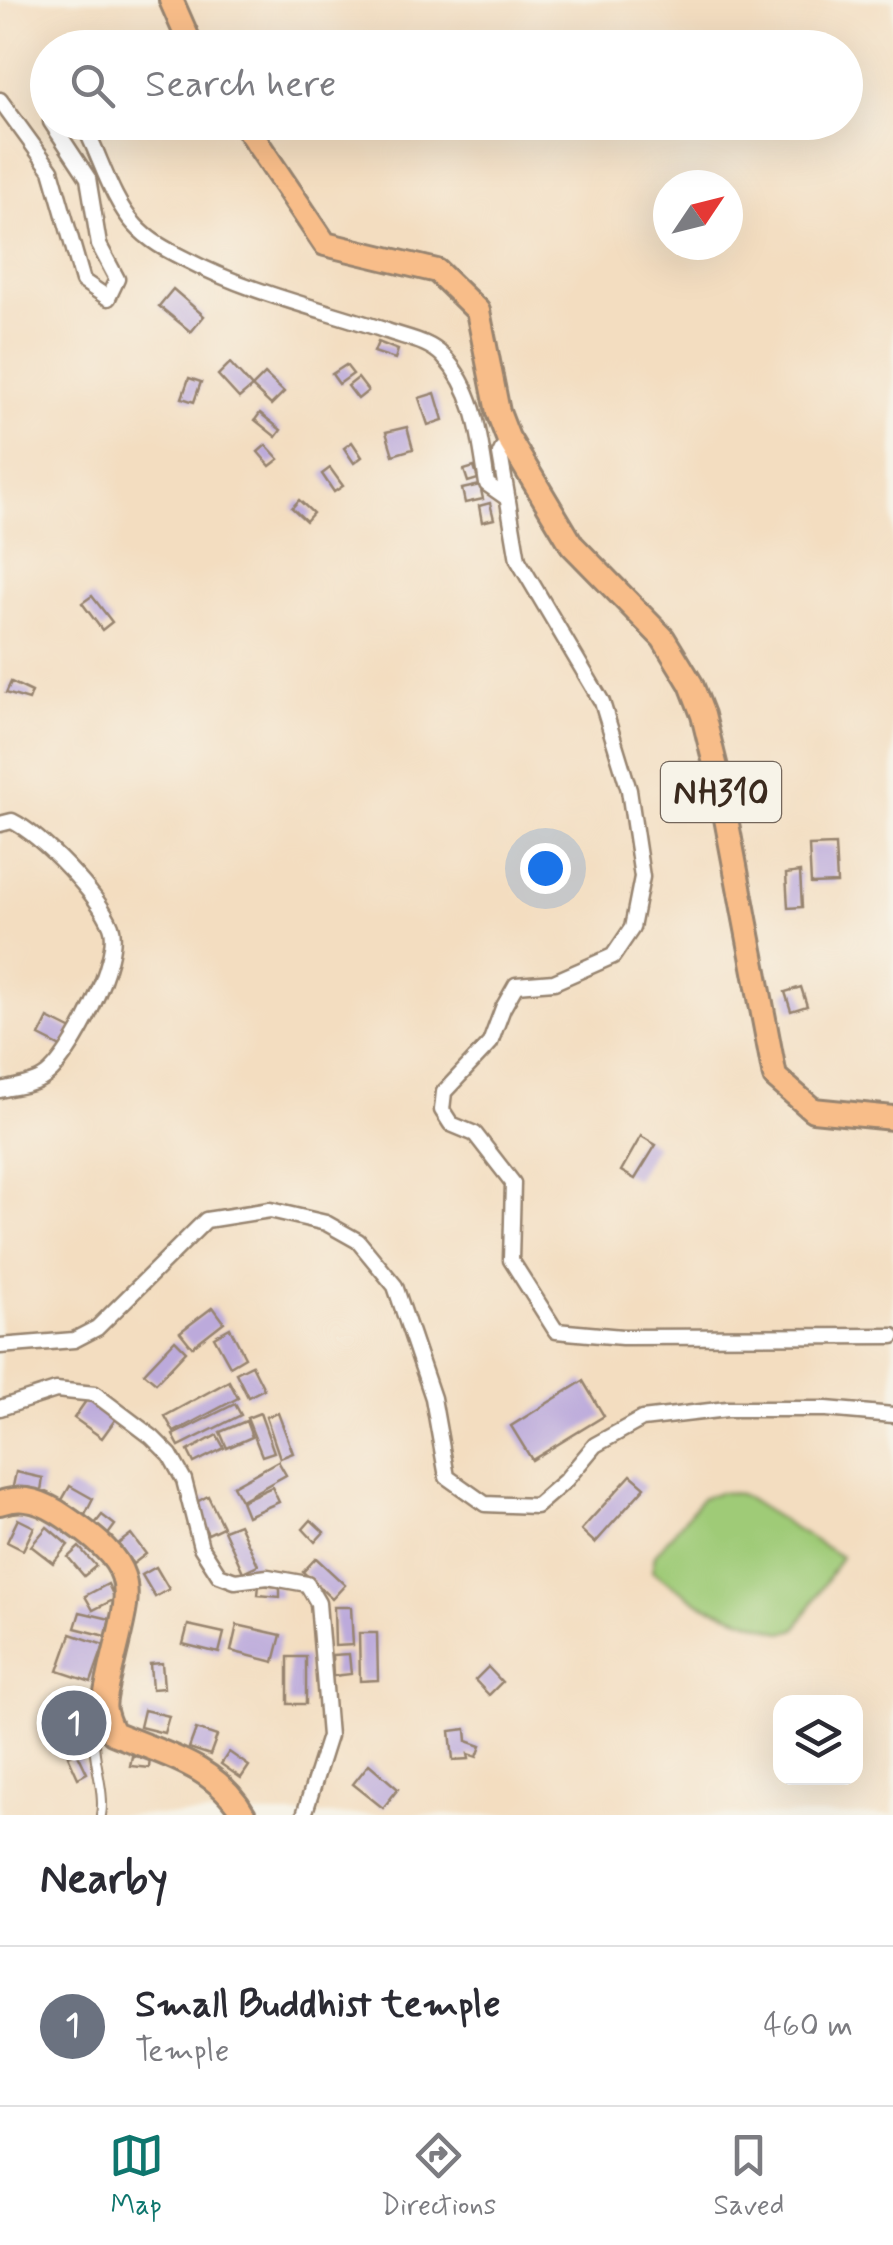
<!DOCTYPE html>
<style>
:root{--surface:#fff;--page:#f2f2f3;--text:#2b2b33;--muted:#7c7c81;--line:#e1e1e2;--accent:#0f766e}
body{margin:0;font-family:Mynerve,sans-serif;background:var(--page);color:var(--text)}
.controls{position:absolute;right:30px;bottom:30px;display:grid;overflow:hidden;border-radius:20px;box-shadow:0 10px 40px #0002}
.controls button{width:90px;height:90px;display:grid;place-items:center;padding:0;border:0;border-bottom:2px solid var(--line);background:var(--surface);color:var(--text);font:50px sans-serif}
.compass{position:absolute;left:653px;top:170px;width:90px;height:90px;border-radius:50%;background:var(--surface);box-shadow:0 10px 40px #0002;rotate:55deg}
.you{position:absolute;left:545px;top:868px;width:35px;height:35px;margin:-25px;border:8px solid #fff;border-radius:50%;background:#1a73e8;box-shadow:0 0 0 15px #1a73e833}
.badge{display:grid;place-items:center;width:65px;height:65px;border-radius:50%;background:var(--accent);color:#fff;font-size:32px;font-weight:700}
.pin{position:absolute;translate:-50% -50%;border:5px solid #fff;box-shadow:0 2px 10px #0006}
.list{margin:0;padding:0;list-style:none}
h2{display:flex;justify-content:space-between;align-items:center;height:130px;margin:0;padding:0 40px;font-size:42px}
h2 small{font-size:32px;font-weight:400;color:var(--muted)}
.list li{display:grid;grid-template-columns:65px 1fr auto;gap:30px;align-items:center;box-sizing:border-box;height:160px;padding:0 40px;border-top:2px solid var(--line)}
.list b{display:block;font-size:38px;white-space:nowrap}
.list p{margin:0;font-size:32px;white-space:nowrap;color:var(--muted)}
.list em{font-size:32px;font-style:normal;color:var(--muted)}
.icon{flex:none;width:55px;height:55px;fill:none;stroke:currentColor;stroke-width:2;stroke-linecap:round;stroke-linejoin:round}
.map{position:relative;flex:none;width:893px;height:1815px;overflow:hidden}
.search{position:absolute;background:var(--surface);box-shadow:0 10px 40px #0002;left:30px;right:30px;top:30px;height:110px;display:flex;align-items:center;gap:25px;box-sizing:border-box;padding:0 35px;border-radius:55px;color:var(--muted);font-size:38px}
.sheet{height:290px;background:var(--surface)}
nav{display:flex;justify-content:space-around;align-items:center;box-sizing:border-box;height:140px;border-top:2px solid var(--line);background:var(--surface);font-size:28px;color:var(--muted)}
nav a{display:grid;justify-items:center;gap:5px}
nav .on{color:var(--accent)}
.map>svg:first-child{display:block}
.green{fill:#9fcb77;stroke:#6d7a4a;stroke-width:2.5}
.building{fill:#bcaadb}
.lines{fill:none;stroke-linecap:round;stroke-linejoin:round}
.service-casing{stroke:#97846f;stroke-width:12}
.minor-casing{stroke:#97846f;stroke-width:19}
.primary-casing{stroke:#97846f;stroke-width:28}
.trunk-casing{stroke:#97846f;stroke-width:28}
.service{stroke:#fff;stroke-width:8}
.minor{stroke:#fff;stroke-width:14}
.primary{stroke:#f8bd89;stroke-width:22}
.trunk{stroke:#f8bd89;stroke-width:22}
.labels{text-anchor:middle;stroke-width:10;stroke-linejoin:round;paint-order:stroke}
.shield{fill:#f7f3e8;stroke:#73665b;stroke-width:2.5}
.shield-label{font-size:35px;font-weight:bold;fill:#3b2a1e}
</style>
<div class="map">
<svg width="893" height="1815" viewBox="0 0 893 1815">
<rect width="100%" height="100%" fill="#f7f3e8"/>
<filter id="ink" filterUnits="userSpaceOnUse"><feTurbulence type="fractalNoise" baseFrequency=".01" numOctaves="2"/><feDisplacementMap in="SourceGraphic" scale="20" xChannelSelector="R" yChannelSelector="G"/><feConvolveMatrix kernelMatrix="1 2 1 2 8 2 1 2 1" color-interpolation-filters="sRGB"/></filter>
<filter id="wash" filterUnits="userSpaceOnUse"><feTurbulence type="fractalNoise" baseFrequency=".0048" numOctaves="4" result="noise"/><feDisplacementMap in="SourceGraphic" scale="40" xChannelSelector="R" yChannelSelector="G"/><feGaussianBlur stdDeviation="2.25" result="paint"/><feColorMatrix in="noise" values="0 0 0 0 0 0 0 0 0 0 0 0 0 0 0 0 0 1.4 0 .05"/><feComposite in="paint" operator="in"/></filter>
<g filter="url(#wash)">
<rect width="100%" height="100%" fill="#f3ddc0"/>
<path class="green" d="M719,1492L740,1494L841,1557L796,1629L783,1633L701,1604L652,1571L655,1555L702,1498Z"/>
<g id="blocks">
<g class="building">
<path d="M173,289L204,316L191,332L159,306Z"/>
<path d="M378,342L398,350L395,359L374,352Z"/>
<path d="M230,363L252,387L239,398L218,375Z"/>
<path d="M346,365L353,374L339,384L332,374Z"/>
<path d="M265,374L284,392L271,405L252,387Z"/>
<path d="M189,378L201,382L194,402L182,398Z"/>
<path d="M358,378L368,391L358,399L348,386Z"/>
<path d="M435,393L443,420L428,425L419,398Z"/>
<path d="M260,413L281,430L276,437L255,420Z"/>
<path d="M407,427L413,449L393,455L386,432Z"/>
<path d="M352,442L362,457L354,463L344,448Z"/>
<path d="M266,445L279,459L270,466L258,452Z"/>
<path d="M474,467L478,479L468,482L464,470Z"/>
<path d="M330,468L343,486L334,492L322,474Z"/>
<path d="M480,485L483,499L465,503L462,489Z"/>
<path d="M299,500L313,513L306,521L292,508Z"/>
<path d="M490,503L494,519L482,522L479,506Z"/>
<path d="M92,596L112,622L102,630L82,603Z"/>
<path d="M11,682L32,692L29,700L6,693Z"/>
<path d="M835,845L837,883L811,884L809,846Z"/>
<path d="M800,872L802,907L788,908L786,874Z"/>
<path d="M801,987L807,1006L791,1011L785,992Z"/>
<path d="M48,1018L72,1030L63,1048L39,1036Z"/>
<path d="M641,1136L656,1145L635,1179L621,1171Z"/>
<path d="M213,1307L224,1322L192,1347L180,1332Z"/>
<path d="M230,1328L245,1357L230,1366L214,1337Z"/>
<path d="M175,1340L186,1351L156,1383L144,1373Z"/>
<path d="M252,1365L264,1389L248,1397L236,1373Z"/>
<path d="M229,1381L238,1398L174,1432L165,1416Z"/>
<path d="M583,1381L604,1416L532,1460L511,1426Z"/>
<path d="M88,1398L117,1417L102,1438L74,1418Z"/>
<path d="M235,1404L241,1415L179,1446L173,1435Z"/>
<path d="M260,1413L274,1452L262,1456L247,1418Z"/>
<path d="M278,1413L293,1453L280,1458L266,1417Z"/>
<path d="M246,1421L252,1437L227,1448L220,1432Z"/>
<path d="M217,1435L224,1448L194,1463L188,1451Z"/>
<path d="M278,1461L286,1475L241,1500L233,1486Z"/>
<path d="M16,1472L43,1478L40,1497L12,1491Z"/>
<path d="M631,1475L645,1487L595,1543L581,1530Z"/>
<path d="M70,1486L93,1499L83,1519L59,1505Z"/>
<path d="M272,1487L279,1502L247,1516L241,1501Z"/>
<path d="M208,1496L223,1527L208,1534L193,1504Z"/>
<path d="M102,1515L115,1525L107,1536L94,1525Z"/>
<path d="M18,1519L34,1527L23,1550L7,1542Z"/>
<path d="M311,1520L324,1532L315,1542L303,1529Z"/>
<path d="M239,1524L258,1565L243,1572L224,1530Z"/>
<path d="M47,1527L68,1545L53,1563L31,1546Z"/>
<path d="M131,1534L146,1554L133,1564L118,1544Z"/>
<path d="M79,1547L96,1566L84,1576L68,1557Z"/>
<path d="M316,1558L345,1585L332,1599L303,1572Z"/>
<path d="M156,1567L169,1589L155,1597L142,1575Z"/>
<path d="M108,1584L115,1599L93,1610L85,1596Z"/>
<path d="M259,1585L280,1587V1597L258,1595Z"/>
<path d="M334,1607H351L353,1645L335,1646Z"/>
<path d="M80,1612L110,1619L106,1636L75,1628Z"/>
<path d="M188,1625L224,1633L219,1653L183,1644Z"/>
<path d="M237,1625L281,1635L274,1662L231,1651Z"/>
<path d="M359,1633H377L378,1680L360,1681Z"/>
<path d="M71,1634L104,1645L91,1682L58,1671Z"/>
<path d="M349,1654L351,1674L333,1676L332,1655Z"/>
<rect x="288" y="1657" width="18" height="47"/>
<path d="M162,1663L164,1688L152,1689L150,1664Z"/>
<path d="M488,1667L502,1682L489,1695L475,1680Z"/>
<path d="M144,1710L169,1716L164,1733L140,1727Z"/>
<path d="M78,1714L81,1740L66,1741L63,1716Z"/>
<path d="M196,1729L217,1736L210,1755L189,1748Z"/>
<path d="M466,1729L467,1741L481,1746L477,1757L468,1754L469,1759L453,1760L450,1731Z"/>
<path d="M77,1752L87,1773L78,1778L68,1756Z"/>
<path d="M229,1752L249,1766L241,1778L221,1764Z"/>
<path d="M132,1756L150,1758L149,1768L130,1766Z"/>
<path d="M369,1764L398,1789L383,1808L353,1784Z"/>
</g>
</g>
</g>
<g filter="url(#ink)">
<use href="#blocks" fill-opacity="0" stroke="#97846f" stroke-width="2.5"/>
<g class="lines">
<g class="service-casing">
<path id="service" d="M100,1715C83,1740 107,1784 101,1815"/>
</g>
<g class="minor-casing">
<g id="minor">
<path d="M0,100L51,170L83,281L108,298L117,279L99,245L88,178L51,122"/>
<path d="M82,122C100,154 110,198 135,225C149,241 167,250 185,259C250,293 319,308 387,331C406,338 429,341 443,356C476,391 480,438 487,484L507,498"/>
<path d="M508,438L500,454L518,560L602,702L629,790L642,877L632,928L613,956L554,982L516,985L503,1008L490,1043L444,1092L442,1110L451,1124L475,1134L513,1183L511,1260L556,1331L622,1337L893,1336"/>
<path d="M0,824L12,821C42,836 98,894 111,926C123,956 71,1060 44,1077C33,1085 13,1087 0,1090"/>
<path d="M0,1346L74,1340L97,1328L206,1220L270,1210L326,1223L358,1241L395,1286L433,1398L447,1477L485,1504L536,1506L565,1481L595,1445L642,1419L727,1409H826L893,1415"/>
<path d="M0,1408L56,1390L95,1394L152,1437L170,1455L184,1480L201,1547L219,1575L235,1581L268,1577L307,1584L318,1603L329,1736L304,1815"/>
</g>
</g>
<g class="primary-casing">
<path id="primary" d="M0,1503C24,1494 45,1503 65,1517C146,1572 129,1588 110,1674C104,1703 100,1706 113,1733C163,1754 216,1765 244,1815"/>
</g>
<g class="trunk-casing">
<g id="trunk">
<path d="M171,0L192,48"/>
<path d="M243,122L325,244L437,271L478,311L498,412L508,438L572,545L663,638L691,684L703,715L718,776L775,1077L813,1110L893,1118"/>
</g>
</g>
<use href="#service" class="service"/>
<use href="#minor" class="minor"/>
<use href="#primary" class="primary"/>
<use href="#trunk" class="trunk"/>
</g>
</g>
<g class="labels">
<rect class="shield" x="661" y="762" width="120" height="60" rx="8"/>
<g class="shield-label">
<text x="721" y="804">NH310</text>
</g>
</g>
</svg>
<div class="controls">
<button><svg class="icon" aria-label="layers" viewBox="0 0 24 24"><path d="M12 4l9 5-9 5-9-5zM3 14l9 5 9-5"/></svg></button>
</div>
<svg class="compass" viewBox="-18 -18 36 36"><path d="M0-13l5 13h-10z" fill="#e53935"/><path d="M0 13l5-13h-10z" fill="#7c7c81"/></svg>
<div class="you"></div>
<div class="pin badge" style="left:74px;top:1723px;background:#6b7280">1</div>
<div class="search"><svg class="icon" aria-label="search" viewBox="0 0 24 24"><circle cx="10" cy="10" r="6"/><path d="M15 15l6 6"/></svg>Search here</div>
</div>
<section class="sheet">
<h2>Nearby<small></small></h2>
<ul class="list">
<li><span class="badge" style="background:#6b7280">1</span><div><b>Small Buddhist temple</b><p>Temple</p></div><em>460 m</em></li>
</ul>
</section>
<nav>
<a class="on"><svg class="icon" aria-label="map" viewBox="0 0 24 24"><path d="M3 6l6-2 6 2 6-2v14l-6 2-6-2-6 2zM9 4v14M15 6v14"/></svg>Map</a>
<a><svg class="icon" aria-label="directions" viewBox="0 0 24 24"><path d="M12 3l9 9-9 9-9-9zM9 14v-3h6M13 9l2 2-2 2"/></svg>Directions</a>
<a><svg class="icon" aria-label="saved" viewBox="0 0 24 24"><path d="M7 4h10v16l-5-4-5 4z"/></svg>Saved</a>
</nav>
